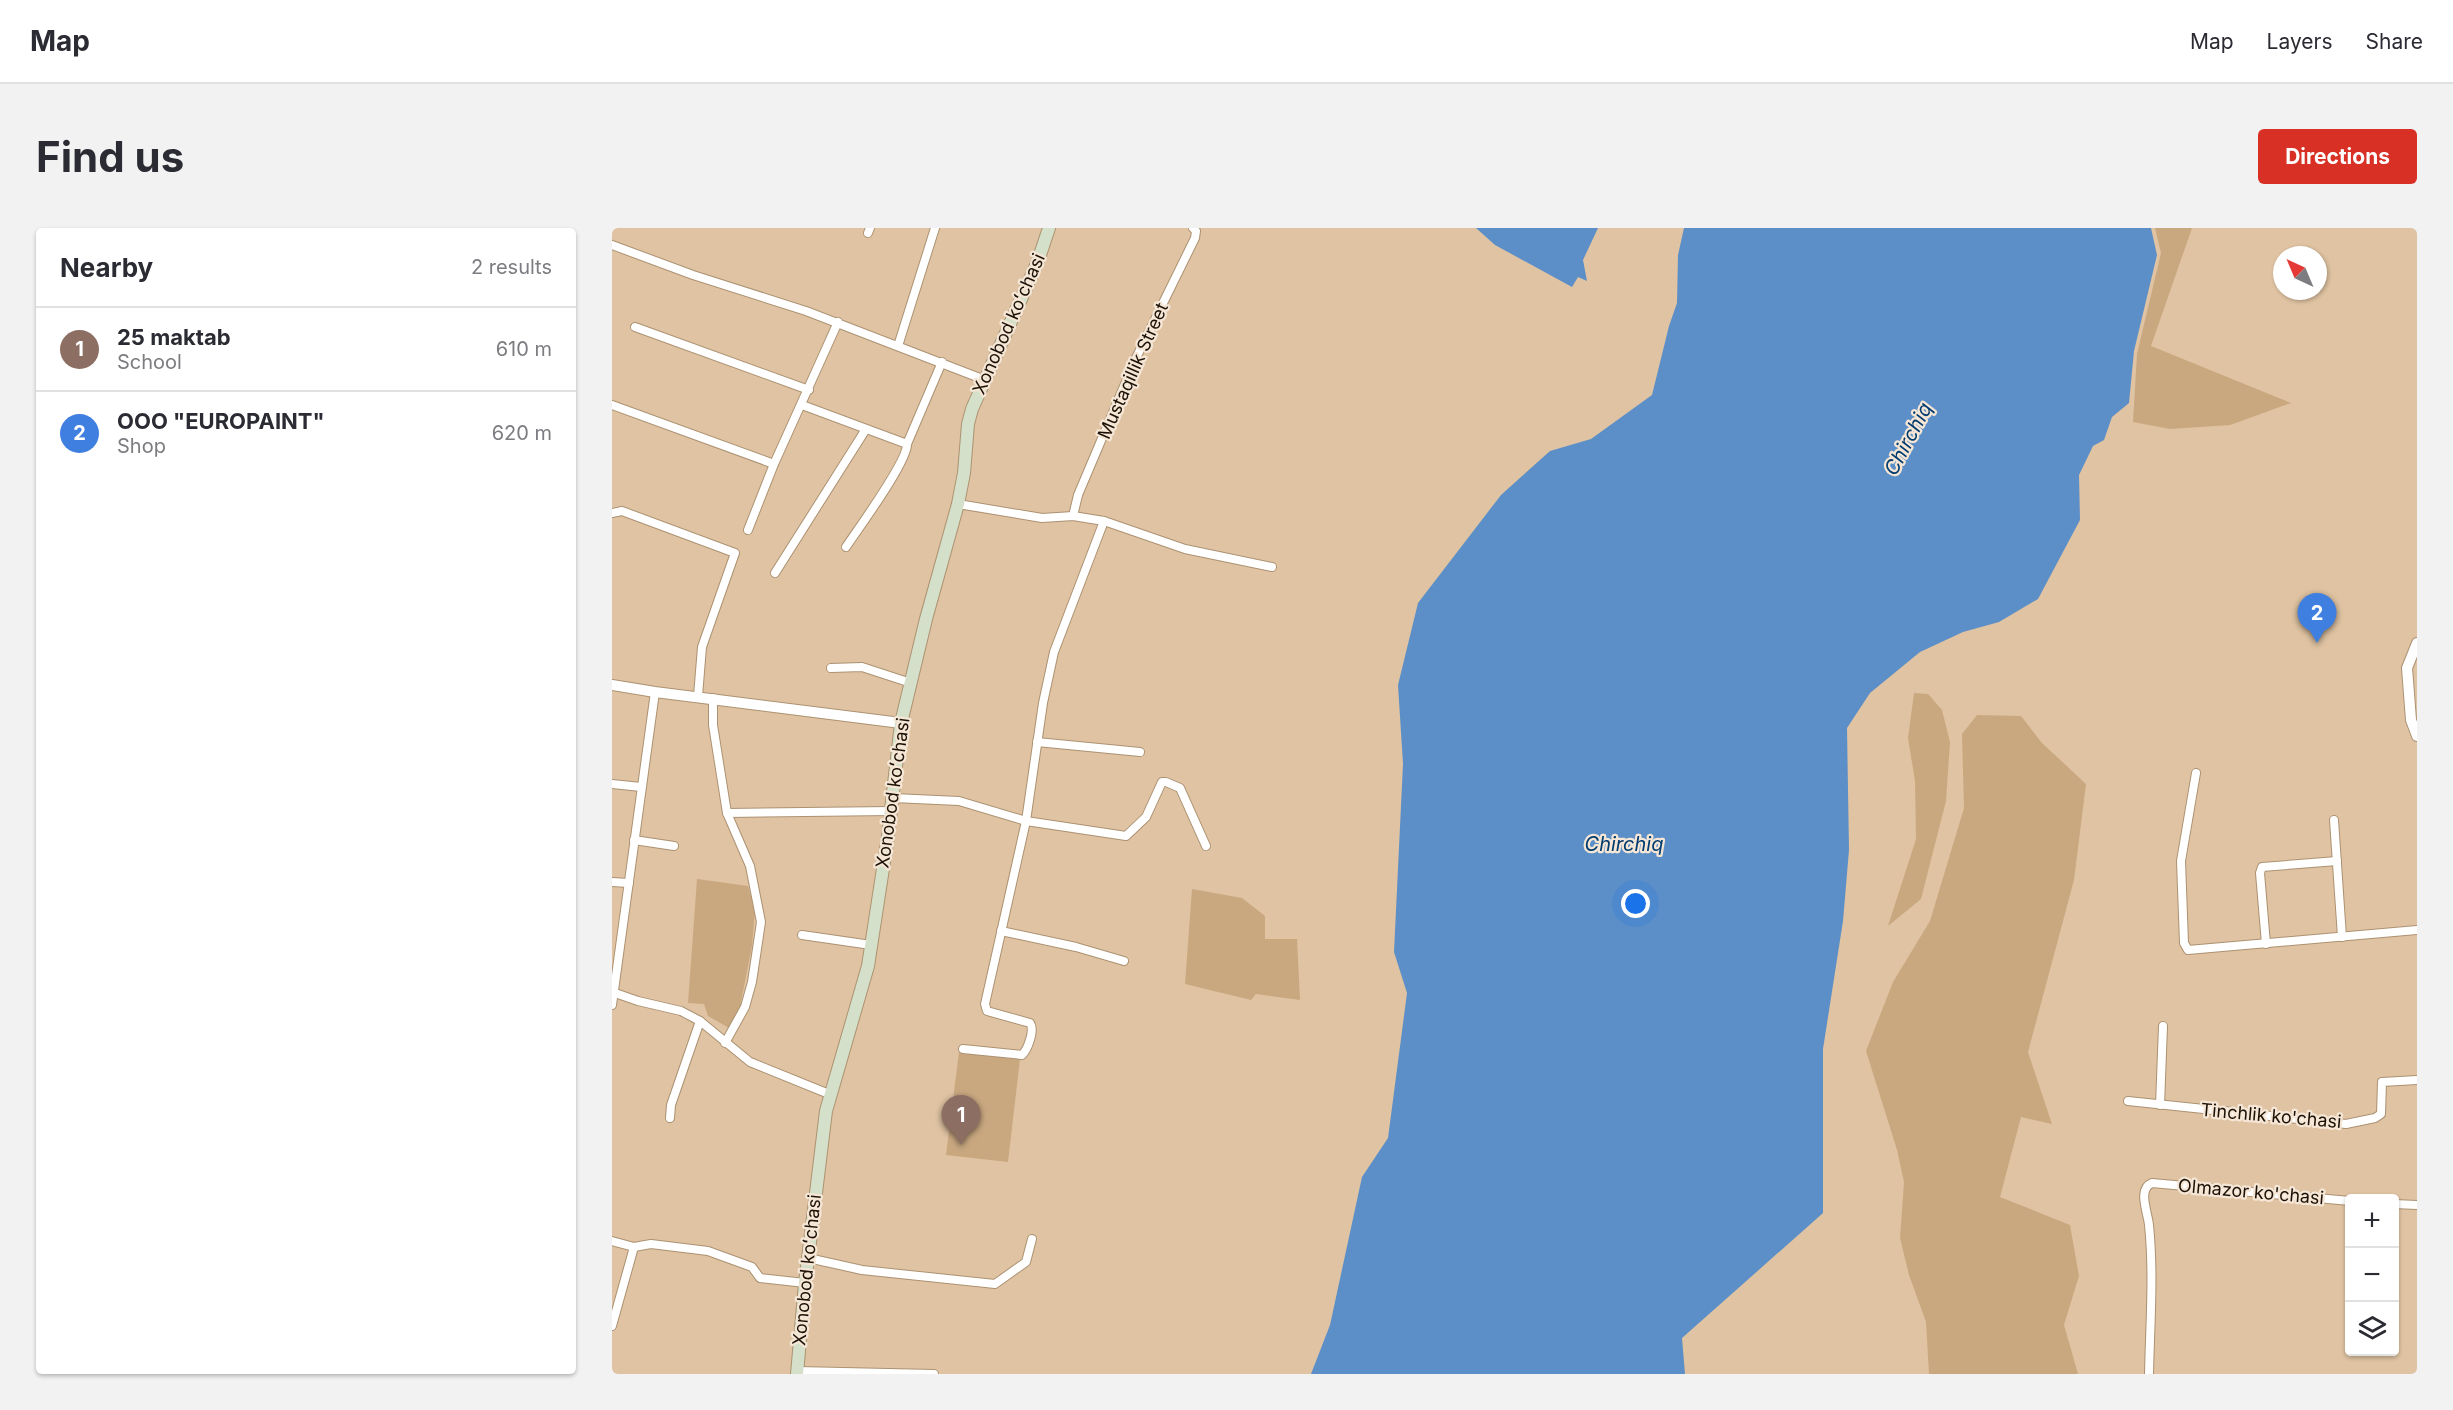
<!DOCTYPE html>
<meta charset="utf-8">
<style>
:root{--surface:#fff;--page:#f2f2f3;--text:#2b2b33;--muted:#7c7c81;--line:#e1e1e2;--accent:#d93025}
body{margin:0;font-family:Inter,sans-serif;background:var(--page);color:var(--text)}
.controls{position:absolute;right:18px;bottom:18px;display:grid;overflow:hidden;border-radius:6px;box-shadow:0 2px 4px #0004}
.controls button{width:54px;height:54px;display:grid;place-items:center;padding:0;border:0;border-bottom:2px solid var(--line);background:var(--surface);color:var(--text);font:30px sans-serif}
.compass{position:absolute;left:1661px;top:18px;width:54px;height:54px;border-radius:50%;background:var(--surface);box-shadow:0 2px 4px #0004;rotate:316deg}
.you{position:absolute;left:1024px;top:676px;width:21px;height:21px;margin:-15px;border:4px solid #fff;border-radius:50%;background:#1a73e8;box-shadow:0 0 0 9px #1a73e833}
.badge{display:grid;place-items:center;width:39px;height:39px;border-radius:50%;background:var(--accent);color:#fff;font-size:20px;font-weight:700}
.pin{position:absolute;translate:-50% -50px;filter:drop-shadow(0 2px 3px #0008)}
.pin::after{content:'';position:absolute;top:32px;width:21px;height:18px;background:inherit;clip-path:polygon(0 0,100% 0,50% 100%)}
.list{margin:0;padding:0;list-style:none}
h2{display:flex;justify-content:space-between;align-items:center;height:78px;margin:0;padding:0 24px;font-size:26px}
h2 small{font-size:20px;font-weight:400;color:var(--muted)}
.list li{display:grid;grid-template-columns:39px 1fr auto;gap:18px;align-items:center;box-sizing:border-box;height:84px;padding:0 24px;border-top:2px solid var(--line)}
.list b{display:block;font-size:22px;white-space:nowrap}
.list p{margin:0;font-size:20px;white-space:nowrap;color:var(--muted)}
.list em{font-size:20px;font-style:normal;color:var(--muted)}
.icon{flex:none;width:33px;height:33px;fill:none;stroke:currentColor;stroke-width:2;stroke-linecap:round;stroke-linejoin:round}
.map{position:relative;flex:none;width:1805px;height:1146px;overflow:hidden;border-radius:6px}
header{display:flex;align-items:center;gap:36px;box-sizing:border-box;height:84px;padding:0 30px;background:var(--surface);border-bottom:2px solid var(--line)}
header strong{font-size:28px}
nav{display:flex;gap:33px;margin-inline-start:auto;font-size:21px}
.intro{display:flex;align-items:center;justify-content:space-between;box-sizing:border-box;height:144px;padding:0 36px}
h1{margin:0;font-size:42px}
.button{padding:15px 27px;border-radius:6px;background:var(--accent);color:#fff;font-size:21px;font-weight:700}
main{display:flex;gap:36px;padding:0 36px}
aside{flex:1;background:var(--surface);border-radius:6px;box-shadow:0 2px 4px #0004}
.map>svg:first-child{display:block}
.green{fill:#c9a880}
.water{fill:#5c8fc7}
.lines{fill:none;stroke-linecap:round;stroke-linejoin:round}
.minor-casing{stroke:#ac9272;stroke-width:10}
.tertiary-casing{stroke:#ac9272;stroke-width:12}
.secondary-casing{stroke:#ac9272;stroke-width:14}
.minor{stroke:#fff;stroke-width:8}
.tertiary{stroke:#fff;stroke-width:10}
.secondary{stroke:#d4e0c9;stroke-width:12}
.labels{text-anchor:middle;stroke-width:4.5;stroke-linejoin:round;paint-order:stroke}
.street-label{font-size:18px;fill:#1b1106;stroke:#f5e6d6}
.water-label{font-size:20px;font-style:italic;fill:#013c70;stroke:#f5e6d6}
</style>
<header>
<strong>Map</strong>
<nav><a>Map</a><a>Layers</a><a>Share</a></nav>
</header>
<div class="intro"><h1>Find us</h1><a class="button">Directions</a></div>
<main>
<aside>
<h2>Nearby<small>2 results</small></h2>
<ul class="list">
<li><span class="badge" style="background:#8d6e63">1</span><div><b>25 maktab</b><p>School</p></div><em>610 m</em></li>
<li><span class="badge" style="background:#3f7fe0">2</span><div><b>OOO &quot;EUROPAINT&quot;</b><p>Shop</p></div><em>620 m</em></li>
</ul>
</aside>
<div class="map">
<svg width="1805" height="1146" viewBox="0 0 1805 1146">
<rect width="100%" height="100%" fill="#dfc3a2"/>
<g class="green">
<path d="M1543,0H1580L1539,118L1679,175L1618,197L1558,201L1521,194L1525,126L1549,25Z"/>
<path d="M1302,465L1316,466L1330,482L1338,514L1334,573L1309,671L1276,698L1304,611L1303,553L1296,510Z"/>
<path d="M1365,487L1409,488L1430,515L1474,556L1462,652L1416,824L1440,896L1409,889L1388,969L1458,997L1467,1048L1452,1097L1466,1146H1317L1314,1094L1297,1047L1288,1010L1292,954L1285,922L1254,823L1281,754L1318,693L1352,580L1350,506Z"/>
<path d="M85,651L136,658L143,682L140,718L127,784L117,800L96,788L92,776L76,775Z"/>
<path d="M580,661L630,670L653,688V711H685L688,772L644,766L639,772L573,756Z"/>
<path d="M347,824L408,831L396,934L334,927Z"/>
</g>
<g class="water">
<path d="M864,0H986L971,32L975,53L966,49L960,59L883,17Z"/>
<path d="M1072,0H1539L1545,27L1522,123L1517,175L1500,189L1492,212L1481,218L1467,247L1468,292L1426,371L1387,394L1351,404L1308,424L1258,465L1235,500L1237,622L1231,693L1211,821V985L1070,1110L1073,1146H699L718,1097L750,949L776,910L795,765L782,724L791,536L786,457L806,375L889,267L938,223L979,211L1040,167L1057,98L1065,75L1066,27Z"/>
</g>
<g class="lines">
<g class="minor-casing">
<g id="minor">
<path d="M256,5L258,0"/>
<path d="M0,17L81,47L194,83L373,152"/>
<path d="M23,99L197,162"/>
<path d="M286,118L323,0"/>
<path d="M0,177L162,236"/>
<path d="M190,177L295,216"/>
<path d="M346,276L430,290L461,288L492,293L573,321L660,339"/>
<path d="M0,285L10,283L123,325L90,419L86,468"/>
<path d="M461,288L466,267L524,130L583,10L584,3L581,0"/>
<path d="M136,302L162,236L226,94"/>
<path d="M234,319C246,301 296,233 295,216L330,134"/>
<path d="M163,345L254,201"/>
<path d="M219,440L250,439L299,455"/>
<path d="M101,470V497L115,585L138,638L149,694L140,754L133,779L113,815"/>
<path d="M425,514L528,524"/>
<path d="M1584,545L1569,633L1572,715L1576,722L1805,702"/>
<path d="M0,556L29,559"/>
<path d="M281,570L347,573L414,593L514,608L534,589L550,554H554L568,560L594,618"/>
<path d="M115,585L279,583"/>
<path d="M1722,592L1730,709"/>
<path d="M22,612L62,618"/>
<path d="M0,654L17,655"/>
<path d="M389,703L464,719L512,733"/>
<path d="M190,707L259,717"/>
<path d="M1654,716L1648,645L1650,639L1725,633"/>
<path d="M3,765L26,773L69,783L88,793L138,834L217,866"/>
<path d="M0,777L43,464"/>
<path d="M351,821L410,827C416,821 423,802 418,795L375,783L373,776L414,593L431,475L442,424L492,293"/>
<path d="M1516,873L1734,896L1763,890L1769,886L1770,854L1805,852"/>
<path d="M1548,877L1551,798"/>
<path d="M58,890L59,877L88,793"/>
<path d="M1782,976L1805,977"/>
<path d="M0,1013L22,1019L39,1016L96,1023L140,1039L148,1050L193,1055"/>
<path d="M196,1030L250,1042L383,1056L414,1034L420,1011"/>
<path d="M0,1098L22,1019"/>
<path d="M185,1143L322,1146"/>
<path d="M1537,1146C1538,1097 1542,1046 1537,997C1536,985 1525,961 1540,955L1738,973"/>
</g>
</g>
<g class="tertiary-casing">
<g id="tertiary">
<path d="M1805,415L1795,440L1799,492L1805,508"/>
<path d="M0,457L43,464L289,495"/>
</g>
</g>
<g class="secondary-casing">
<path id="secondary" d="M185,1146L193,1055L214,883L256,738L276,608L289,495L314,391L346,276L352,245L356,196L360,181L426,33L437,0"/>
</g>
<use href="#minor" class="minor"/>
<use href="#tertiary" class="tertiary"/>
<use href="#secondary" class="secondary"/>
</g>
<g class="labels">
<g class="street-label">
<text transform="translate(397 96) rotate(-66)" y="6">Xonobod koʻchasi</text>
<text transform="translate(521 143) rotate(-66)" y="6">Mustaqillik Street</text>
<text transform="translate(281 565) rotate(-82)" y="6">Xonobod koʻchasi</text>
<text transform="translate(1659 888) rotate(5)" y="6">Tinchlik ko'chasi</text>
<text transform="translate(1639 964) rotate(5)" y="6">Olmazor ko'chasi</text>
<text transform="translate(195 1042) rotate(-84)" y="6">Xonobod koʻchasi</text>
</g>
<g class="water-label">
<text transform="translate(1296 211) rotate(-62)" y="7">Chirchiq</text>
<text x="1012" y="623">Chirchiq</text>
</g>
</g>
</svg>
<div class="controls">
<button>+</button>
<button>−</button>
<button><svg class="icon" aria-label="layers" viewBox="0 0 24 24"><path d="M12 4l9 5-9 5-9-5zM3 14l9 5 9-5"/></svg></button>
</div>
<svg class="compass" viewBox="-18 -18 36 36"><path d="M0-13l5 13h-10z" fill="#e53935"/><path d="M0 13l5-13h-10z" fill="#7c7c81"/></svg>
<div class="you"></div>
<div class="pin badge" style="left:349px;top:917px;background:#8d6e63">1</div>
<div class="pin badge" style="left:1705px;top:415px;background:#3f7fe0">2</div>
</div>
</main>
